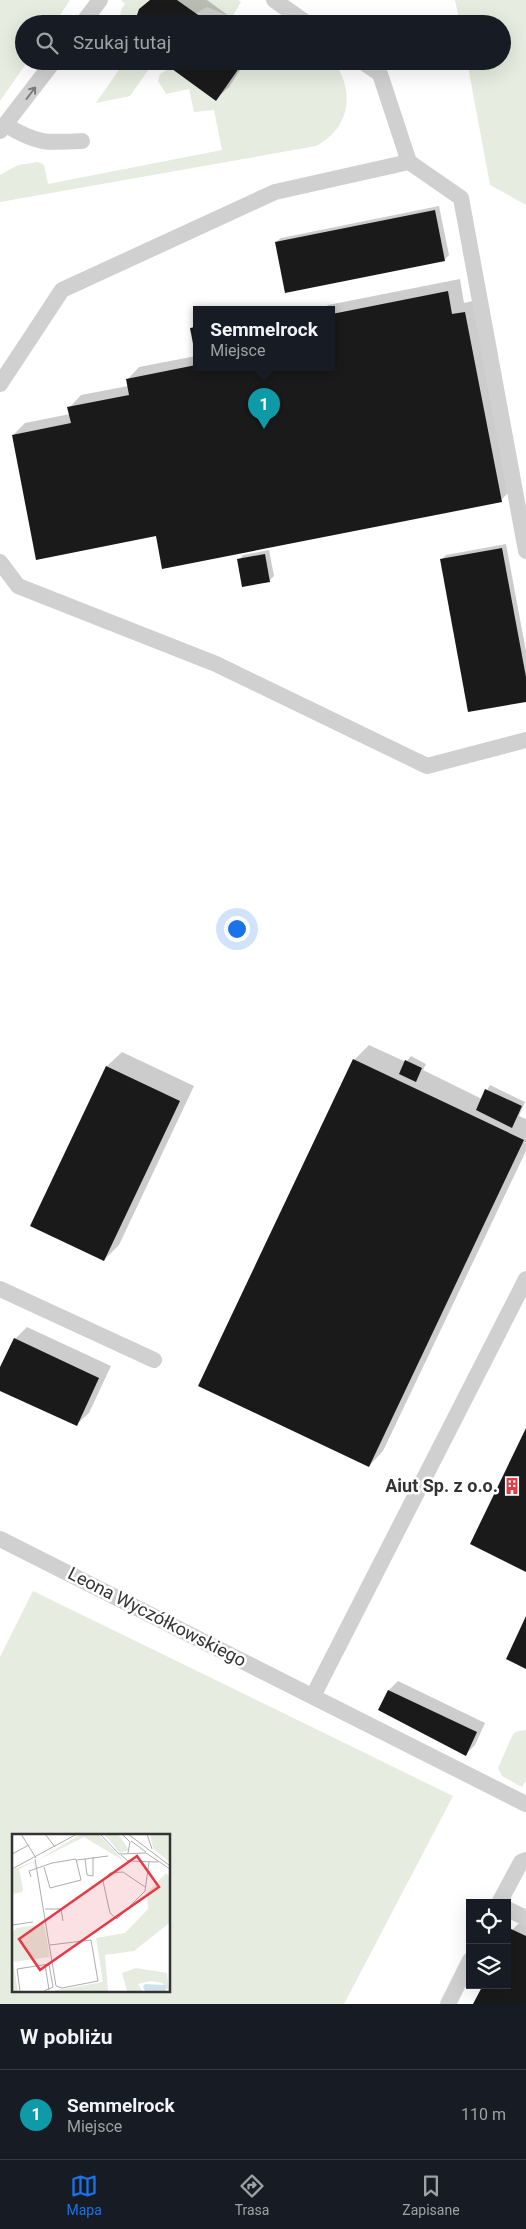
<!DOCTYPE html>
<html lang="pl">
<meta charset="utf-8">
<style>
:root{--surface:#171b24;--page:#242831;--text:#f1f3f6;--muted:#9ea1a6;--line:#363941;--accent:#1a73e8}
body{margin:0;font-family:Roboto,sans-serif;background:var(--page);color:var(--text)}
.controls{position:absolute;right:15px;bottom:15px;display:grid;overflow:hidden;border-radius:0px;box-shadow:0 5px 20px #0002}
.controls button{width:45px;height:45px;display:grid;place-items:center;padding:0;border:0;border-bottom:1px solid var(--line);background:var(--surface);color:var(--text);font:25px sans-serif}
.you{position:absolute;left:236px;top:928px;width:18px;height:18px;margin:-12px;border:4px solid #fff;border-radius:50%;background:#1a73e8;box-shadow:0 0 0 8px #1a73e833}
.badge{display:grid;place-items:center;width:32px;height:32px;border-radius:50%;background:var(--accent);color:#fff;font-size:16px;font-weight:700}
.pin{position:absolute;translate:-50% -41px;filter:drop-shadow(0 1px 2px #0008)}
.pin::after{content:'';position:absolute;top:26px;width:18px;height:15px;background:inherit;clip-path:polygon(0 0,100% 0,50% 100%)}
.popup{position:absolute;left:193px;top:306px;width:142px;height:65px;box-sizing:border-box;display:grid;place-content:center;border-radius:0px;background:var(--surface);filter:drop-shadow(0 1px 4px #0005);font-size:16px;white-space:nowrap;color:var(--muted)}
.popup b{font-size:19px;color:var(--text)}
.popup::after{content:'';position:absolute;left:50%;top:100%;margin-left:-10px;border:10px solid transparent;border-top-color:var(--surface)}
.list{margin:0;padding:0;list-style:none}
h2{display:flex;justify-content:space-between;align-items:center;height:65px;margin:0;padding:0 20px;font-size:21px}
h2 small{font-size:16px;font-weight:400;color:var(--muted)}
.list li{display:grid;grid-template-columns:32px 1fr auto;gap:15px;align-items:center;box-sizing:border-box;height:90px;padding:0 20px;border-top:1px solid var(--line)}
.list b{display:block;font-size:19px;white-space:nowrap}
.list p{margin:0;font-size:16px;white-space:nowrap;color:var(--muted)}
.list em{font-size:16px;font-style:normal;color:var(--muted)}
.icon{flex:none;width:28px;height:28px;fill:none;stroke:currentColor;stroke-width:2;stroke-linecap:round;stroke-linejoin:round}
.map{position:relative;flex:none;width:526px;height:2004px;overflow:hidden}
.search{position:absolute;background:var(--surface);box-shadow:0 5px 20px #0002;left:15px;right:15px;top:15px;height:55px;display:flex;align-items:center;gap:12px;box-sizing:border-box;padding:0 18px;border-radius:28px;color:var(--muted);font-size:19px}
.sheet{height:155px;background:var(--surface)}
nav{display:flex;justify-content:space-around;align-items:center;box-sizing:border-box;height:70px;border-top:1px solid var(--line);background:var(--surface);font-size:14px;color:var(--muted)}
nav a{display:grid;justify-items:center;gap:2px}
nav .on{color:var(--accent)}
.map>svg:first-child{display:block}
.green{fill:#e6ecdf;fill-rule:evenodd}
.shadow{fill:#0003}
.building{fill:#1a1a1a}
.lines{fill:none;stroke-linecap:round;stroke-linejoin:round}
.lane{stroke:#d0d0d0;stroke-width:16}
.oneway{stroke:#7a7a7a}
.labels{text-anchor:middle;stroke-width:5;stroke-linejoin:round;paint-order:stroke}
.poi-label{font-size:18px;font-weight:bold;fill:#333;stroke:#fff;text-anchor:end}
.street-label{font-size:18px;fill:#333;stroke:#fff}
.inset-road{fill:none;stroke:#adadad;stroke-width:1}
.view{fill:#e63946;fill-opacity:0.15;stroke:#e63946;stroke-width:2.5}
.inset-edge{fill:none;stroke:#333;stroke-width:2.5}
</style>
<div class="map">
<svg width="526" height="2004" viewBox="0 0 526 2004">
<rect width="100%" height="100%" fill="#fff"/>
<g class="green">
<path d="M0,0H70L54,24H24V61H28L0,101Z"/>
<path d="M121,0H150L139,9L134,24H119L121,10L125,4Z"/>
<path d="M177,0H238L241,2L232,17L207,7L196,13Z"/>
<path d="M455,0H526V205L490,185L467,61H502V24H460Z"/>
<path d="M125,61H132L149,69L130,96L96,103Z"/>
<path d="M244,61H333C356,91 350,128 316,146L0,202V175L18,165L38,162L44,165L48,184L222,150L214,110L194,112L189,89L166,94L158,81L160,74L170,68L216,101Z"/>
<path d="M33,1591L453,1796L344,2004H0V1657ZM14,1835H169V1990H14Z"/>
<path d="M526,1730V1780L522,1787L502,1776L498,1768L513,1734L518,1731Z"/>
</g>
<g class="shadow">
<path d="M150,0H207L240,24H136Z"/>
<path d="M165,61H246L229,87L216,99Z"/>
<path d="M439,206L449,255L444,260L276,242L281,238Z"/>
<path d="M460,279L464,303L477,300L513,488L501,500L157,535L13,435L25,423L70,414L69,408L81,395L128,386L127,380L139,367L196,356L191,329L196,324V368H332V310H323L328,305Z"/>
<path d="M506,544L526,651V700L441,560L446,555Z"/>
<path d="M269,550L274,576L269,581L239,560L243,555Z"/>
<path d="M369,1045L406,1062L411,1056L426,1064L423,1070L482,1099L490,1085L525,1102L519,1116L526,1119V1151L383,1451L369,1466L354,1060Z"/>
<path d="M122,1052L194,1086L119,1245L104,1260L32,1225L107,1066Z"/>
<path d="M27,1327L111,1366L89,1413L76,1425L0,1389V1370L15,1339Z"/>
<path d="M398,1681L485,1723L475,1745L466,1754L379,1710L389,1690Z"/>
<path d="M526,1916V2004H475L507,1985L512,1930Z"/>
</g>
<g class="building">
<path d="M150,0H177L211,24H134L139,9Z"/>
<path d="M161,61H244L216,101Z"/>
<path d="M435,210L445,261L285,293L275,242Z"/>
<path d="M448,291L452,314L465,312L502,502L162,569L156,536L36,560L12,435L71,423L67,407L129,395L126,379L196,365V368H332V314Z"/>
<path d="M196,327V359L190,328Z"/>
<path d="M502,548L526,677V702L468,712L440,559Z"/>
<path d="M265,554L270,582L242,587L237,559Z"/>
<path d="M353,1059L524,1140L369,1467L198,1386Z"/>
<path d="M405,1060L422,1068L416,1082L399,1074Z"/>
<path d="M106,1066L180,1101L104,1261L30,1226Z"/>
<path d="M485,1089L522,1106L512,1128L476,1110Z"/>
<path d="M14,1338L99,1378L77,1426L0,1391V1367Z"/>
<path d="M526,1428V1572L470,1544Z"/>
<path d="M526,1616V1669L506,1659Z"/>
<path d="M388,1690L477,1732L466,1756L378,1710Z"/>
<path d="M511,1929L526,1936V2004H473L483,1985H507V1936Z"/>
</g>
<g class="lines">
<g class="lane">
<path d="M274,0L308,24"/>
<path d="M82,24L100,0"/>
<path d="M361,61L380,74L409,162L461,198L526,551"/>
<path d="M6,125C37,144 47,143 82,141"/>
<path d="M0,131L54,61"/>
<path d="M0,384L62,290L275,192L409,162"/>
<path d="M0,562L18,586L216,664L427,766L526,740"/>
<path d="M0,1289L154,1360"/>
<path d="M0,1539L526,1804"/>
<path d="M313,1696L526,1279"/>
<path d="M499,1903L521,1862L526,1860"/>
<path d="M507,1909L526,1918"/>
<path d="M448,2004L470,1960"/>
</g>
</g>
<defs><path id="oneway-shaft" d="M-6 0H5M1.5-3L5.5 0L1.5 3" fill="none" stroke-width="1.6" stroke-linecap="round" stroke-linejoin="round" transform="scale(1.25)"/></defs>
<use class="oneway" href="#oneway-shaft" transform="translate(31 93) rotate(-53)"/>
<defs>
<g id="building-bare" transform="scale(1.35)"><path d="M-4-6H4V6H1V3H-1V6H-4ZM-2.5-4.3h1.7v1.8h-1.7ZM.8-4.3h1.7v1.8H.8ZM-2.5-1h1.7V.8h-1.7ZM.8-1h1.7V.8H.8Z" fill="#e63946" stroke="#fff" stroke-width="2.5" paint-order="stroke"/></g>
</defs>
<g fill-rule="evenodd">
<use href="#building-bare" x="512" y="1486"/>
</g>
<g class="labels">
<g class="poi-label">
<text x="498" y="1492">Aiut Sp. z o.o.</text>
</g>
<g class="street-label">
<text transform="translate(157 1617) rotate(27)" y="6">Leona Wyczółkowskiego</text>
</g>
</g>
<g transform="translate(12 1834)">
<rect width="158" height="158" fill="#fff"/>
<path d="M69,0H86L112,27L72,3L26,26ZM92,0H106L117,16L108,19ZM138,0H157V28L141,14ZM22,27L23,35L21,28L7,35L11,55L10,58L0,60V36ZM154,39L157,42V89L122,117L93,121L96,157H40L91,148L84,104L113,99L136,75L135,59ZM32,90L38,123L1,128L6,157H0V98L5,94ZM124,134L155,139L157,157L150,149L139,147L126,150L130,157H115L110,139Z" fill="#e6ecdf"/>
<path d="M133,150L153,151L155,153L153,157H133L131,153Z" fill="#cfe2ee"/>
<path class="inset-road" d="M9,0L24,24M33,0L43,13M88,0L107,20L134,19L158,35M110,0L118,8L116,19M116,0L157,31M135,0L140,15M119,7L134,18M0,20L17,11M109,21L116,27L146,28M23,25L44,152L50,154L86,147L79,106L38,111M73,25L75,41L81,42V23M65,26L96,22M0,35L65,0M19,43L17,37L40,29L64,25L69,46L38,54L32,33M133,53L111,38L98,39L91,47L98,79L105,85L133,57L137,28M33,75H49L51,87M0,91L21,88M33,130L37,156M8,157L5,135L37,130L41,153L32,157"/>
<path class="view" d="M125,22L147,53L28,136L7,105Z"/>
<rect width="158" height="158" class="inset-edge"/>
</g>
</svg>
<div class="controls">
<button><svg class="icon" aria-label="locate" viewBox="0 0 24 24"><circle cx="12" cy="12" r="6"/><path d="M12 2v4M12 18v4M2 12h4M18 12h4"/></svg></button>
<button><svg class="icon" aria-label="layers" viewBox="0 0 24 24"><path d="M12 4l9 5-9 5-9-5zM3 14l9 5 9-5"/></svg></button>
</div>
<div class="you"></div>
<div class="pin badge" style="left:264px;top:429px;background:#0f9aa8">1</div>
<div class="popup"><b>Semmelrock</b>Miejsce</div>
<div class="search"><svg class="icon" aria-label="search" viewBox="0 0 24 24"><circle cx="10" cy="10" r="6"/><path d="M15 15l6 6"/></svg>Szukaj tutaj</div>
</div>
<section class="sheet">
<h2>W pobliżu<small></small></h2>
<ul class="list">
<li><span class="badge" style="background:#0f9aa8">1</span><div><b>Semmelrock</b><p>Miejsce</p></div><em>110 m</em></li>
</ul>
</section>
<nav>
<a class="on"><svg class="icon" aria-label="map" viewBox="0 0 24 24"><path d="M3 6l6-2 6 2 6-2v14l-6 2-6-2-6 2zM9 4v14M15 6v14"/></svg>Mapa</a>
<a><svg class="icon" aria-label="directions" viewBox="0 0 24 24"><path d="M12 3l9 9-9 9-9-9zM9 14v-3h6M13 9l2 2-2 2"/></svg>Trasa</a>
<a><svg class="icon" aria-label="saved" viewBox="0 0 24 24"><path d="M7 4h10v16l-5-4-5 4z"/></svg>Zapisane</a>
</nav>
